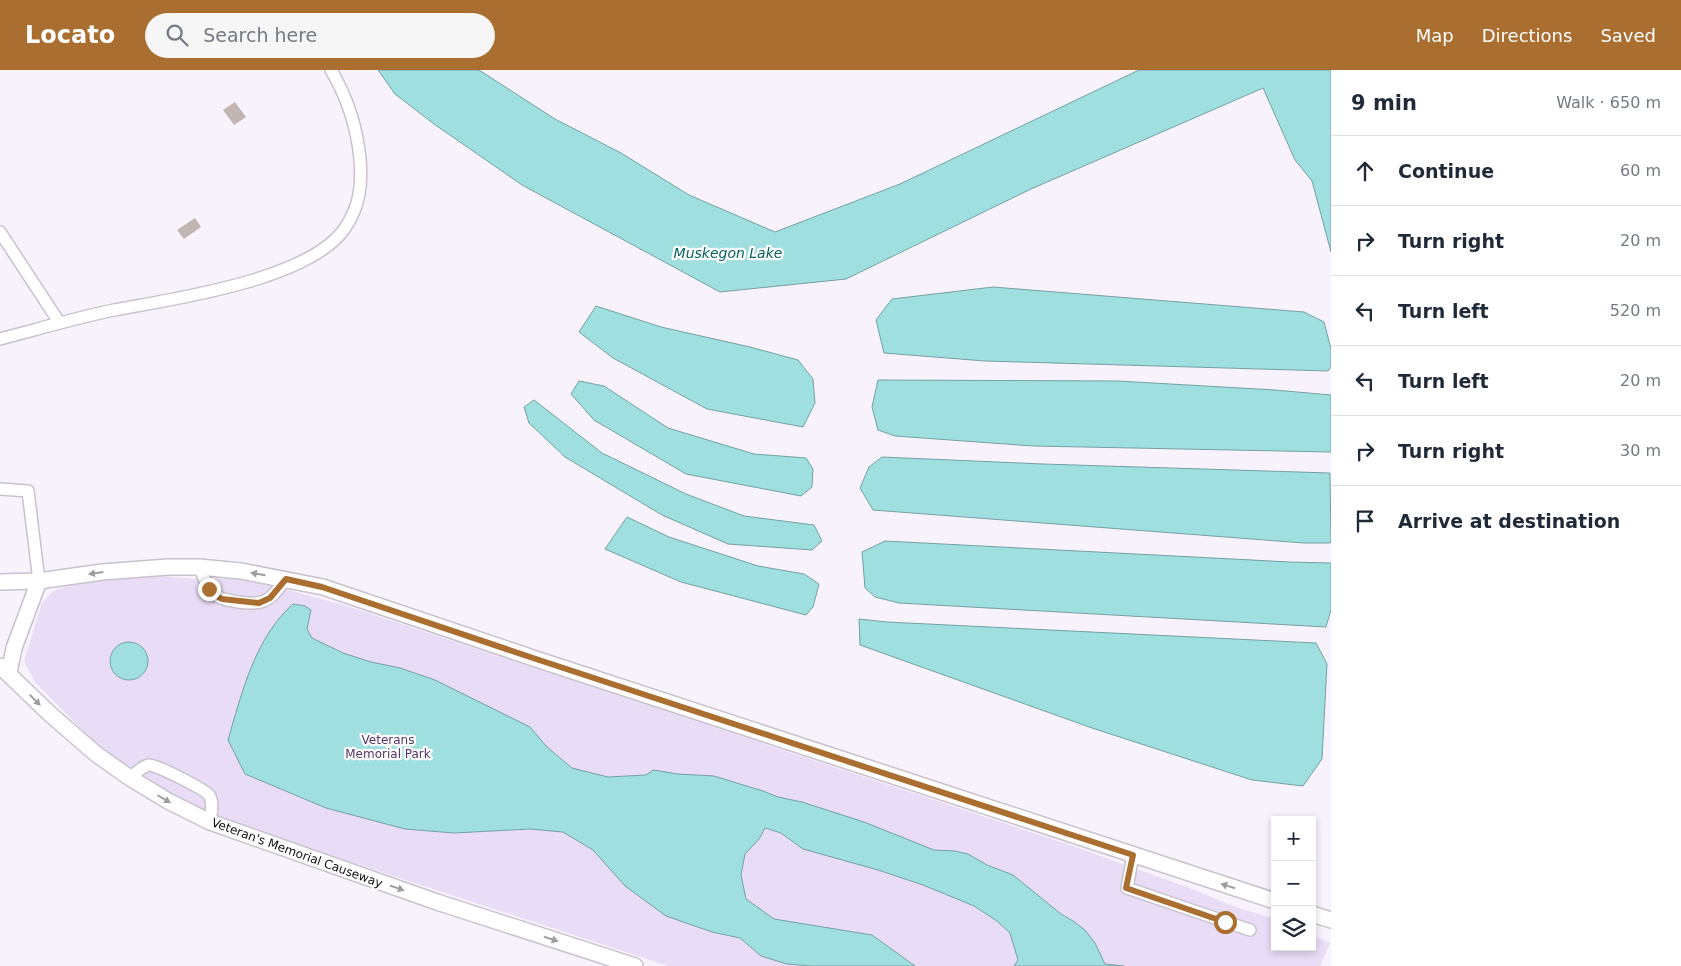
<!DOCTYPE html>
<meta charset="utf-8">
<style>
:root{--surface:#fff;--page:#f6f6f7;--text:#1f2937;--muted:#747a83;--line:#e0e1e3;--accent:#aa6e30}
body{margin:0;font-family:"DejaVu Sans",sans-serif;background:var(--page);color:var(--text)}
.controls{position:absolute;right:15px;bottom:15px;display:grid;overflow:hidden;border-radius:0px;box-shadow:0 2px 8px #0003}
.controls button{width:45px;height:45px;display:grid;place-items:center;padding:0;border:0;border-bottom:1px solid var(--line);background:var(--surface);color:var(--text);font:25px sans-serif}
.stop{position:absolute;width:15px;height:15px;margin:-11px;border:4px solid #aa6e30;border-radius:50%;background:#fff}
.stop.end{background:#aa6e30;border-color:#fff;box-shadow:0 1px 5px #0008}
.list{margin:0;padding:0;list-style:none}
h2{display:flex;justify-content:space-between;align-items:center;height:65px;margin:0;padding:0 20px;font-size:21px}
h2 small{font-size:16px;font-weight:400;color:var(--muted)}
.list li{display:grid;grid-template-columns:32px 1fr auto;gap:15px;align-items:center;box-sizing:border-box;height:70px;padding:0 20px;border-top:1px solid var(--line)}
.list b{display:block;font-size:19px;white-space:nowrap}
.list em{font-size:16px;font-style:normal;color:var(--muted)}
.icon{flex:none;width:28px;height:28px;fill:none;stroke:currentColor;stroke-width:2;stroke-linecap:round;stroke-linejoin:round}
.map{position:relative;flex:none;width:1331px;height:896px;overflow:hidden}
header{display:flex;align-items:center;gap:30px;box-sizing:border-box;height:70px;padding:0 25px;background:var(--accent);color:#fff}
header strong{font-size:24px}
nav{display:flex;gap:28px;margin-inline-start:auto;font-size:18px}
.search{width:350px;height:45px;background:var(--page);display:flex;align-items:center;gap:12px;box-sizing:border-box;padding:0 18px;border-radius:28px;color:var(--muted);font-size:19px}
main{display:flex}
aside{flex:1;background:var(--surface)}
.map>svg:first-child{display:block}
.green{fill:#e9dcf6}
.water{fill:#a0dfe0;stroke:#74a0a2}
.building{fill:#c2b6b2}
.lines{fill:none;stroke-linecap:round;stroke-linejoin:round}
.minor-casing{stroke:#c7c2cc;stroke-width:14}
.major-casing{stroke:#c7c2cc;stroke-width:18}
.minor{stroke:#fff;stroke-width:11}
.major{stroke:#fff;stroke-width:15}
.oneway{fill:#9f9e9f}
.route{stroke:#aa6e30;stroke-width:6}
.labels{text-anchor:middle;stroke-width:4.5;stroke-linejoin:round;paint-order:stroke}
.park-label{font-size:12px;fill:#513368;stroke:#fff}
.street-label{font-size:12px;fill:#0f0d10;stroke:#fff}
.water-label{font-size:14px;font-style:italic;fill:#066263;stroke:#fff}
</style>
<header>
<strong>Locato</strong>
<div class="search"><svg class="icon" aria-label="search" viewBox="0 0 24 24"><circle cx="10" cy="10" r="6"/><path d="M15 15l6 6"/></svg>Search here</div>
<nav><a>Map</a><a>Directions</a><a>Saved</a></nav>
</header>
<main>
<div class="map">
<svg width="1331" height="896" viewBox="0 0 1331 896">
<rect width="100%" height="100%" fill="#f8f2fd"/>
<path class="green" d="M163,506L198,509H248L344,535L1070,775L1195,820L1235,837L1275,849V877H1312V865L1330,873L1320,896H668L235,754L187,733L127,699L94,672L35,612L24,591L42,533L53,521L78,513Z"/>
<g class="water">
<path d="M378,0H479L555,49L621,83L689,125L775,162L900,114L1139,0H1331V182L1312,111L1295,90L1263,18L1031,119L846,209L720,222L522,115L434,54L395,24Z"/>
<path d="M993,217L1304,242L1324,252L1331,279V297L1328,301L985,291L884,283L876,250L892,229Z"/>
<path d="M596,236L661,257L750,277L798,290L813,309L815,333L803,357L707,339L613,288L579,262Z"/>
<path d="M878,310L1118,311L1275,320L1331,325V382L1033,376L895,366L878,360L872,337Z"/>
<path d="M579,311L604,316L668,358L754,384L806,388L813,399L812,417L801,426L686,404L594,350L571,324Z"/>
<path d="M534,330L602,383L686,424L744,446L814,455L822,471L812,480L728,474L662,445L565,387L529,353L524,337Z"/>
<path d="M882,387L1043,394L1330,403L1331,471L1330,473H1304L873,440L860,418L869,397Z"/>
<path d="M627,447L669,467L758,496L804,504L819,514L813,537L806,545L681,512L605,479Z"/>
<path d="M885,471L1290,492L1331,493V540L1326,557L899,533L875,527L865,518L862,482Z"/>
<path d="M293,534L305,536L311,540L307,559L312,568L343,583L371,592L400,598L435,610L530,657L547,677L572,698L608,707L646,705L653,700L678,704L714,706L763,721L778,727L802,732L864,752L934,780L955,781L968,784L987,795L1013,805L1061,844L1073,851L1085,860L1095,873L1105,894L1124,896H1014L1018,890L1010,863L997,851L974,836L923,815L878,800L803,779L781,763L765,758L759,769L745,784L741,805L746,829L774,849L872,865L915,896H811L787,894L761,886L740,868L712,862L666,846L625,816L593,780L563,762L530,759L454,763L405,759L326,738L245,704L228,670C242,622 255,568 293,534Z"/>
<path d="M859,549L887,552L1316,573L1327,594L1322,689L1303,716L1252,710L1092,658L860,575Z"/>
<circle cx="129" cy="591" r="19"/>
</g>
<g class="building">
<path d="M235,32L246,47L234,55L223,40Z"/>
<path d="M195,148L201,157L184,169L177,160Z"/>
</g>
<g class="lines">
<g class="minor-casing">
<g id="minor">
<path d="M0,162L59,252"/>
<path d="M0,269C38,259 75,248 114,240C173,229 310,210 345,158C360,136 362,115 360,89C357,58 347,27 331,0"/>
<path d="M0,419L28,421L39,511"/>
<path d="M199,497C203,505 206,515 211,522C219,531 253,536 264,531C273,528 280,516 286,509"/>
<path d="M130,708C135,704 142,696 149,695C155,694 204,719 209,725C214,732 211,744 210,752"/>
<path d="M1133,785L1127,818L1250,860"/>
</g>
</g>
<g class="major-casing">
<g id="major">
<path d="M0,512L39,511L102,502L168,497H199L241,501L323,517L539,590L1275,831"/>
<path d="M0,596L50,644L96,684L130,708L168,731L210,752L437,832L635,896"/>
<path d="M9,603L14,578L39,511"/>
<path d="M1312,844L1331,850"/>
</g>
</g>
<use href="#minor" class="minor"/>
<use href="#major" class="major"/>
</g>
<defs><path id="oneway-solid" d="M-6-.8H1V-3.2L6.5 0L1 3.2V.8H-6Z" transform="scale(1.25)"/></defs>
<g class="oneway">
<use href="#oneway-solid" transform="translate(96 503) rotate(172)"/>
<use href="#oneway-solid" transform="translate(258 504) rotate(-170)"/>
<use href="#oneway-solid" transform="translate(35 630) rotate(45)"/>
<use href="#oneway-solid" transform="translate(164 729) rotate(30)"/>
<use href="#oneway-solid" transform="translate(1228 816) rotate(-162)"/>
<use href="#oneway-solid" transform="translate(397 818) rotate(19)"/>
<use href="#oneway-solid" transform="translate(551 869) rotate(18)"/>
</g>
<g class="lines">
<path class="route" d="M209,519L215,525L222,529L259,533L270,528L286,509L322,517L539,590L1133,785L1126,818L1225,852"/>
</g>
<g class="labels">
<g class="park-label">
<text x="388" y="674">Veterans<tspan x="388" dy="14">Memorial Park</tspan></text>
</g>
<g class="street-label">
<text transform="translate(297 783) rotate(20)" y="4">Veteran's Memorial Causeway</text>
</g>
<g class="water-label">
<text x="728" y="188">Muskegon Lake</text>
</g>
</g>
</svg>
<div class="controls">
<button>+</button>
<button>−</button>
<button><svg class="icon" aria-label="layers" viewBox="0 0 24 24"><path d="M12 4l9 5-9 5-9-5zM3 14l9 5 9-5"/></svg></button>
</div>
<div class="stop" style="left:1225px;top:852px"></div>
<div class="stop end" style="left:209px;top:519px"></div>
</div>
<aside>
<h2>9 min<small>Walk · 650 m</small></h2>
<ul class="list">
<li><svg class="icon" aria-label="ahead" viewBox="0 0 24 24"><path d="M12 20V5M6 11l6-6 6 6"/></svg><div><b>Continue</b></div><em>60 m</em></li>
<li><svg class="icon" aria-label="right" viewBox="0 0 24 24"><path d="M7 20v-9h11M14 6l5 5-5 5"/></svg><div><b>Turn right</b></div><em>20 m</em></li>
<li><svg class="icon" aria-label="left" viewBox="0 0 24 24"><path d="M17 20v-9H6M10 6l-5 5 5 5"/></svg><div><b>Turn left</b></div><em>520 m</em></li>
<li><svg class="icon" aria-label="left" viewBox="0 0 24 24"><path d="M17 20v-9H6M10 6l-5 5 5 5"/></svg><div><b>Turn left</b></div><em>20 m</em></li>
<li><svg class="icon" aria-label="right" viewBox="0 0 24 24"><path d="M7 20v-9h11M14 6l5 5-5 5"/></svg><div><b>Turn right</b></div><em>30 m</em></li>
<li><svg class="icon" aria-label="arrive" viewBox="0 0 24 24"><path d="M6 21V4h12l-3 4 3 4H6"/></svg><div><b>Arrive at destination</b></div></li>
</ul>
</aside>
</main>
